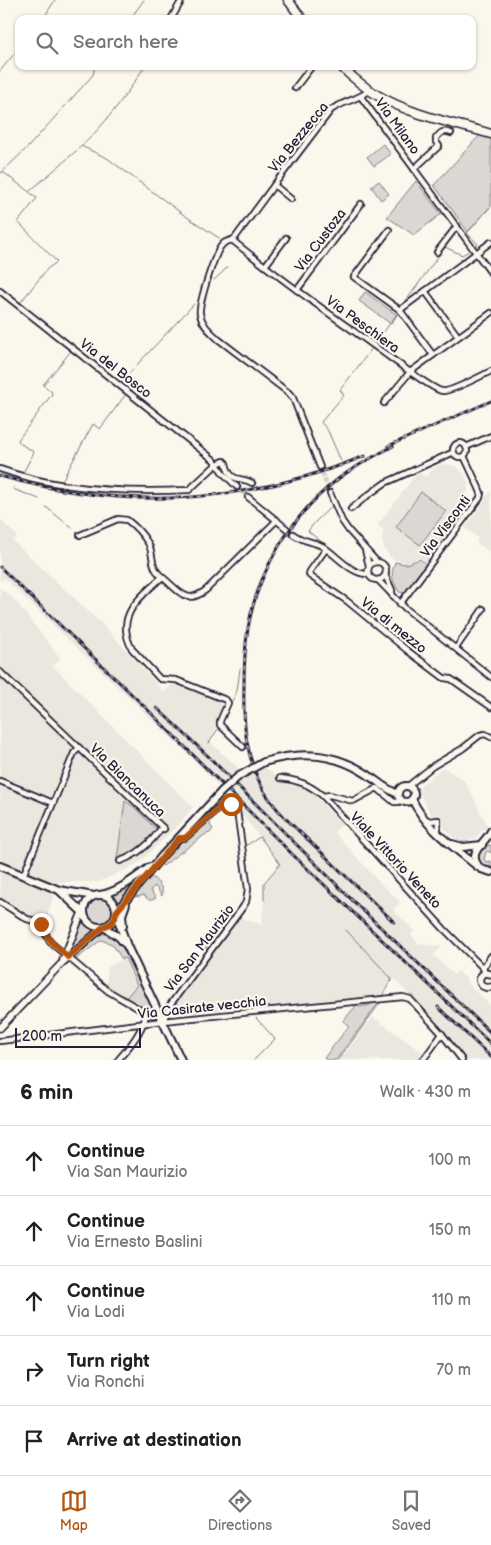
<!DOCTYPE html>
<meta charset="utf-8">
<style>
:root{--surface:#fff;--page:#f6f6f6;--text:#202124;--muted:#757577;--line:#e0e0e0;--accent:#b45309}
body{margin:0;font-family:"Balsamiq Sans",sans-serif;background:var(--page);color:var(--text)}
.scale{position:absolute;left:15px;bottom:12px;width:126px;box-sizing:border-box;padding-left:5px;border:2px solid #22223b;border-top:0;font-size:14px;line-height:18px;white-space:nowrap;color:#22223b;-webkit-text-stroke:4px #fbf7ec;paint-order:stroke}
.stop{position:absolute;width:15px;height:15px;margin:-11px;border:4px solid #b45309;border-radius:50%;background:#fff}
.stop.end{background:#b45309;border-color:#fff;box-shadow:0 1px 5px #0008}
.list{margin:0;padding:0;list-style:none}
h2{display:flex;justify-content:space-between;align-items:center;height:65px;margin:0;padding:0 20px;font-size:21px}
h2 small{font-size:16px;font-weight:400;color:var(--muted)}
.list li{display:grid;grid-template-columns:32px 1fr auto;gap:15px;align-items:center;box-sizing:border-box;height:70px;padding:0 20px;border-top:1px solid var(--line)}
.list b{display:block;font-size:19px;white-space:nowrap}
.list p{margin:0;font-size:16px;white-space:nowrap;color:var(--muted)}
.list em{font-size:16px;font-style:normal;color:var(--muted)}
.icon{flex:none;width:28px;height:28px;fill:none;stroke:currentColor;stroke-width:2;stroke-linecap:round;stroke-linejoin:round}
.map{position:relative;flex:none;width:491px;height:1060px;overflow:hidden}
.search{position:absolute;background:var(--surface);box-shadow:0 1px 4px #0004;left:15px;right:15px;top:15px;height:55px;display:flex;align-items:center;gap:12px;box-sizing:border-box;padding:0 18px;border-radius:10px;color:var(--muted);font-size:19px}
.sheet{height:415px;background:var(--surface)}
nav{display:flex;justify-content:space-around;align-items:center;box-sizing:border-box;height:70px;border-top:1px solid var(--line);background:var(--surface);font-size:14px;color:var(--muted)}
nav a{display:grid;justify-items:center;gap:2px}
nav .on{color:var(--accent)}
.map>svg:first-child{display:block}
.built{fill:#ebe7df}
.green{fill:#dbd8d3;stroke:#7e7d87}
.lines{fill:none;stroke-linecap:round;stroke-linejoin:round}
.stream{stroke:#787681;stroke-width:1}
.minor-tunnel{stroke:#d0ccc9;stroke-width:4.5;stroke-dasharray:4.5 2;stroke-linecap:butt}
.minor-casing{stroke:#22223b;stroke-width:8}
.tertiary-casing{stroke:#22223b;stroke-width:9}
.secondary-casing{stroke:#22223b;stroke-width:10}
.primary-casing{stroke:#22223b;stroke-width:11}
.minor{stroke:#fbf7ec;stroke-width:4.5}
.tertiary{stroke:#fbf7ec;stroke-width:5.5}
.secondary{stroke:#fbf7ec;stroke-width:6}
.primary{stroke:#fbf7ec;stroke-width:8}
.rail-casing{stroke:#22223b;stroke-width:3}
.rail{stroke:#fbf7ec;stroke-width:1;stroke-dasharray:4;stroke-linecap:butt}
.secondary-bridge-casing{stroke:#22223b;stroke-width:10;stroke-linecap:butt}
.secondary-bridge{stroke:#fbf7ec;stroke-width:6}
.route{stroke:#b45309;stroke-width:6}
.labels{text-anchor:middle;stroke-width:4.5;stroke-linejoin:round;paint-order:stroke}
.street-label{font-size:14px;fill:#22223b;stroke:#fbf7ec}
</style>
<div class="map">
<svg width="491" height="1060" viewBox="0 0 491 1060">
<rect width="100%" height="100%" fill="#fbf7ec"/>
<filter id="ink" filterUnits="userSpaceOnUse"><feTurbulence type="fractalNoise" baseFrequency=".02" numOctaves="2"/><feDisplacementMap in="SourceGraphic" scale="10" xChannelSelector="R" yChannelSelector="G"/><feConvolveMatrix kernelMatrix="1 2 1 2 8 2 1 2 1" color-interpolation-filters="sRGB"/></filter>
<g filter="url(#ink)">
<g class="built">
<path d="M443,464L456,466L465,475L468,484V490L460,503L468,510L427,563L420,557L407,563L392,559L385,550L383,544L382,539L384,530L377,525L418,472L426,477L435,467Z"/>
<path d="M491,491V553L476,542L478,538L465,528Z"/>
<path d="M0,519L17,536L13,541L104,626L164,692L174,683L223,703L224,707L216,729L209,741L246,775L264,766L284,783L300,787L313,794L341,823L342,825L334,832L379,882L400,902L393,910L415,931L411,935L419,944L442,947L433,955L454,975L458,971L465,977L468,984L491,1006V1060H466L442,1029L393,978L384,996L177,1018L171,1009L174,1003L239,917L262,925L265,883L281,864L247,821L226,798L228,796L191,757L4,578L0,581Z"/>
<path d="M0,588L13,598L61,659L53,666L193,807L180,823L139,863L99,882H58L44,926L40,929L0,904Z"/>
<path d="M443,767L465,781L488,827L486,829L482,830L475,839L463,841L454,838L432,816L419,793L421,785Z"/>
<path d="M125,958L130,967L129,971L137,985L125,999L106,985L108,967Z"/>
<path d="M373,1017L423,1053L418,1060H340Z"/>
</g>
<g class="green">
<path d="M480,135L491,138V206L468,232L434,185Z"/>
<path d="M383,144L391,154L374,166L367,157Z"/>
<path d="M379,181L389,194L381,200L371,186Z"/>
<path d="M416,181L441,214L414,235L387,217Z"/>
<path d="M365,292L397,315L391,324L359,301Z"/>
<path d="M421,492L446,511L420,545L396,527Z"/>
<path d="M420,559L426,564L404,593L399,592C392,579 390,576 395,562L406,564Z"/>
<path d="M223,795L226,798L208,820L211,824L210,825L213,829L210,833L206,834C192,845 177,854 163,866L160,863L178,843L186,839L185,835Z"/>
<path d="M125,801L134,807L157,830C148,844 134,856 117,859Z"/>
<path d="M491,845V853L488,851L486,852L484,859L486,862L491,861V870L485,869L478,861V851L484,846Z"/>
<path d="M145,874L117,907L110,896L130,885Z"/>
<path d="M149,875C157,881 164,886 162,896L155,886L150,890L156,898L152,900H149L143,895L139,897L135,896Z"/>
<circle cx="100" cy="911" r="12"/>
<path d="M233,914L234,915L206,953L204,951L205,948L227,919Z"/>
<path d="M83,919L88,925L97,930L69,954Z"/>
<path d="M102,934H109L121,944L155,1009V1011L152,1013L125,999L137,985C132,976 130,967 125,958L122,959L112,944L101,940L75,960L72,957L97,936Z"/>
<path d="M380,1001L336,1060H327L324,1058L349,1026L343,1021L355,1007V1004H358L359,1007L370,1005L373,1002Z"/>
</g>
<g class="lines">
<g class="stream">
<path d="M43,19L55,0"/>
<path d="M130,19L144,0"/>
<path d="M174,19L186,0"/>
<path d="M0,71L19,48"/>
<path d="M81,146L107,158L184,215L219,238"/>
<path d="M3,172L37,198L18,222L57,262L47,269L20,303L52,329"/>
<path d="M0,174L29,146L92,76L94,72V66"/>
<path d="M30,191C50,173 72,156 91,137C111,116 129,91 145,66"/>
<path d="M476,246L478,244L467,233L491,206"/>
<path d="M214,280L228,267"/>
<path d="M403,305L445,247L462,255L469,251"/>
<path d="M375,344L399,311"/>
<path d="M120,383L194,304"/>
<path d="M341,461L328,431L321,422L344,395L340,390L373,347"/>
<path d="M23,473L34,452L21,444L18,440L52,394L51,391L43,385L71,351L66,346"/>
<path d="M63,479L93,424L100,429L126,394L116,386"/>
<path d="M18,481L20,478"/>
<path d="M15,486L13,489L39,499"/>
<path d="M46,507L72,528"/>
<path d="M329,548L308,531L316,521L334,504"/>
<path d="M222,723L237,691L240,669"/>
<path d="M209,743L218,729"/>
<path d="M231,811L236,822L240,848"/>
<path d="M245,846L260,837L280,864L264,883V900"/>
<path d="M346,930L392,979L382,996"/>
<path d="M254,1060L275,1039L256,1018"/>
<path d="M338,1060L380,1003"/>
</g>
<g class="minor-tunnel">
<path d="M320,467L330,493"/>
<path d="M237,487L248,497"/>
</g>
<g class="minor-casing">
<g id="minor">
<path d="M171,19L182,0"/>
<path d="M295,88L312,66"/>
<path d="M361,97L491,273"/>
<path d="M414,169L439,146L436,142V138C441,132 443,130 451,133"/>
<path d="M291,199L274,185L331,110C343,101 358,100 370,90"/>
<path d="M389,230L354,277L400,310L433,355"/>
<path d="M232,240L235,238L274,185"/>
<path d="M437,252L457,226"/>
<path d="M265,266L286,238"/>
<path d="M297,290L361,204"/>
<path d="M0,291L214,460L223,473L237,487"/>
<path d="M425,291L458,336"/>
<path d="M400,310L491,242"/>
<path d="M384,403L410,372L491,313"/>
<circle cx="460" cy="450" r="7"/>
<path d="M466,447L491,436"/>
<path d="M320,467L293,398L289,393L218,339C210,331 202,325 200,314C198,305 215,252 222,245C224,242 228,241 232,240C282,281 336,318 388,356C398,363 433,390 442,391C449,393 483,375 491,371"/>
<path d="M0,469C58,490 127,493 189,490L217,464L224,461L226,463C230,484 241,476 252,483"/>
<path d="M330,493L342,521L349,531L377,562"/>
<path d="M248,497L287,529"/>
<path d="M351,509L367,496L385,483L454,452"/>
<path d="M293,534C301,541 312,541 322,546C337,555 351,575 369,574"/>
<path d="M80,535L118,519L127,520C135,526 143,535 148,543C153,551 151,562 156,570C159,575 165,579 169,583C183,596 189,603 206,590L277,520"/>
<path d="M326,549L310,571L309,574L310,576L347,601L408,651L444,678L451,679L491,707"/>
<path d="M365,550L369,566"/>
<circle cx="377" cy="571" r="9"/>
<path d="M385,575L392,590V595"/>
<path d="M162,577C140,598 114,615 132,649L160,679L176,680L226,700L228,703L220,721V725L243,747"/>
<path d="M378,580L405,608L491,677"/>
<path d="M400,604L480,498L481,493L479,488L464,456"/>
<path d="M456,648L483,609"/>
<path d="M0,672L164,829"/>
<path d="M280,778C297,780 309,784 323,796L444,929L483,968L485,973"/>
<path d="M0,781L53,803"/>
<path d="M408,786L433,766L462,749L480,735L485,734L491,737"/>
<path d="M323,796L330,795L353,801L377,788L394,802H398L400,800"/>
<path d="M426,819L430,821L438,820V832"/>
<path d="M120,861C138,855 151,843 162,827"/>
<path d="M23,876L74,753L79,748"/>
<path d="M0,902L27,919L39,922L50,942L108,991L141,1010L152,1014L158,1013"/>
<path d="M483,968L491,956"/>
<path d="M163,1021L170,1005L243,907L246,902L248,889L237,811L233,806L227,803L223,805L185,838H179"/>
<path d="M0,1041L163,1021L403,997L410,999L442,1034L462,1060"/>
<path d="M118,1060C131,1045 142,1032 147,1012"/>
<path d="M423,1060L442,1034"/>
</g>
</g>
<g class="tertiary-casing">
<g id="tertiary">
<path d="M63,960L81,915L84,913"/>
<path d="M491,974L484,973C475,979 481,990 491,987"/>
<path d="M0,1028L61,964L103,927"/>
</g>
</g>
<g class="secondary-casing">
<g id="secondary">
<path d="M264,762C299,751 333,752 365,773C376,780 385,789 398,794"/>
<circle cx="406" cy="794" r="8"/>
<path d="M412,799C426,829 454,847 478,867"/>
<path d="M491,831C484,845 465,853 481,869L491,872"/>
<path d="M452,844L463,847L482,845"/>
<path d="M0,866L59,890L94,896"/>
<path d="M60,891L80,910L84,911"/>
<circle cx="100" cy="911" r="16"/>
<path d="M100,895C118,892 135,878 150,867"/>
<path d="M116,912L162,856L222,791"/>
<path d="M116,914L127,946L181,1060"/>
<path d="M123,926L122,915L126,904"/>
<path d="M104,927L119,937L124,943"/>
</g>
</g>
<g class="primary-casing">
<g id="primary">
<path d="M288,0L302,19"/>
<path d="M340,66C352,77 364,87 377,95C411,115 453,123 491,134"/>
</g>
</g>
<use href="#minor" class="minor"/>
<use href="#tertiary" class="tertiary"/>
<use href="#secondary" class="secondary"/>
<use href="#primary" class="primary"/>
<g class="rail-casing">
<g id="rail">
<path d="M388,446L491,401"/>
<path d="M393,446C375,456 355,466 338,479C292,515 258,570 248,628C245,647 244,665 244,685C243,722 245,757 264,791C278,814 299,831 318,849C343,874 369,898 394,922"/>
<path d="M0,476C126,511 243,505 365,456"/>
<path d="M0,567L147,709L291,853L491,1044"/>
<path d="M157,708L207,755L353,901L491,1033"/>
<path d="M438,1007L491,1057"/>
</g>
</g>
<use href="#rail" class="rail"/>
<g class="secondary-bridge-casing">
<path id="secondary-bridge" d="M222,791L239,776L264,762"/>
</g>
<use href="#secondary-bridge" class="secondary-bridge"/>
</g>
</g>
<g class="lines" filter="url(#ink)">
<path class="route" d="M41,924C47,941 56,946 68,957L103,927L110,924L115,918L116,912L179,838H185L223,805L227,804H231"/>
</g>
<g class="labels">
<g class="street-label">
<text transform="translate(398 126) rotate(54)" y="5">Via Milano</text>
<text transform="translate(298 137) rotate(-51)" y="5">Via Bezzecca</text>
<text transform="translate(320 240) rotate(-53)" y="5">Via Custoza</text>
<text transform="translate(363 324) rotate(36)" y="5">Via Peschiera</text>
<text transform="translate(116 368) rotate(38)" y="5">Via del Bosco</text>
<text transform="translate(445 526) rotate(-53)" y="5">Via Visconti</text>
<text transform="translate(394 625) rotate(39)" y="5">Via di mezzo</text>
<text transform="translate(128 780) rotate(44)" y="5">Via Biancanuca</text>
<text transform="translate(396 860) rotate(47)" y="5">Viale Vittorio Veneto</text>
<text transform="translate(199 948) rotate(-53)" y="5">Via San Maurizio</text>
<text transform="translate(202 1007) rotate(-6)" y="5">Via Casirate vecchia</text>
</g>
</g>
</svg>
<div class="scale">200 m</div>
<div class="stop" style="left:231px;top:804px"></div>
<div class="stop end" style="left:41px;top:924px"></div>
<div class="search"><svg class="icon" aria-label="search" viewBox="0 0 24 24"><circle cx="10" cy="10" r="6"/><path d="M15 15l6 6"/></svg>Search here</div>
</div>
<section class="sheet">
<h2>6 min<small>Walk · 430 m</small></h2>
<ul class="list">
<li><svg class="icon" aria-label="ahead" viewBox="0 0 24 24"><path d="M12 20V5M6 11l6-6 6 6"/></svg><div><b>Continue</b><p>Via San Maurizio</p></div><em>100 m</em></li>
<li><svg class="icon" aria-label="ahead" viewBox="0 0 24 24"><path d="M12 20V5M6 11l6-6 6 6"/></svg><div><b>Continue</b><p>Via Ernesto Baslini</p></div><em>150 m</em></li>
<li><svg class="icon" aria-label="ahead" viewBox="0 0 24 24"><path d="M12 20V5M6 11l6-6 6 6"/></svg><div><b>Continue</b><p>Via Lodi</p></div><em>110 m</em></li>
<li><svg class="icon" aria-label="right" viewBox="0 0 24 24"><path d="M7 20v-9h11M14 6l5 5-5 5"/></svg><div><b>Turn right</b><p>Via Ronchi</p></div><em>70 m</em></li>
<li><svg class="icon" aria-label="arrive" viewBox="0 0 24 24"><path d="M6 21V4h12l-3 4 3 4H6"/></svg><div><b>Arrive at destination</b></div></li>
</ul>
</section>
<nav>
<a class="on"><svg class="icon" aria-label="map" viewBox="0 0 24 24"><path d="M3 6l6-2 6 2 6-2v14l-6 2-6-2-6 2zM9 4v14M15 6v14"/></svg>Map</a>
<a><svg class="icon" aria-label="directions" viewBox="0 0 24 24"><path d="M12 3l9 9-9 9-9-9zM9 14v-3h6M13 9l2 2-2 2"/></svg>Directions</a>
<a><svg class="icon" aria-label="saved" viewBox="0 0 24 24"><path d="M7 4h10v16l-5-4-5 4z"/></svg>Saved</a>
</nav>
